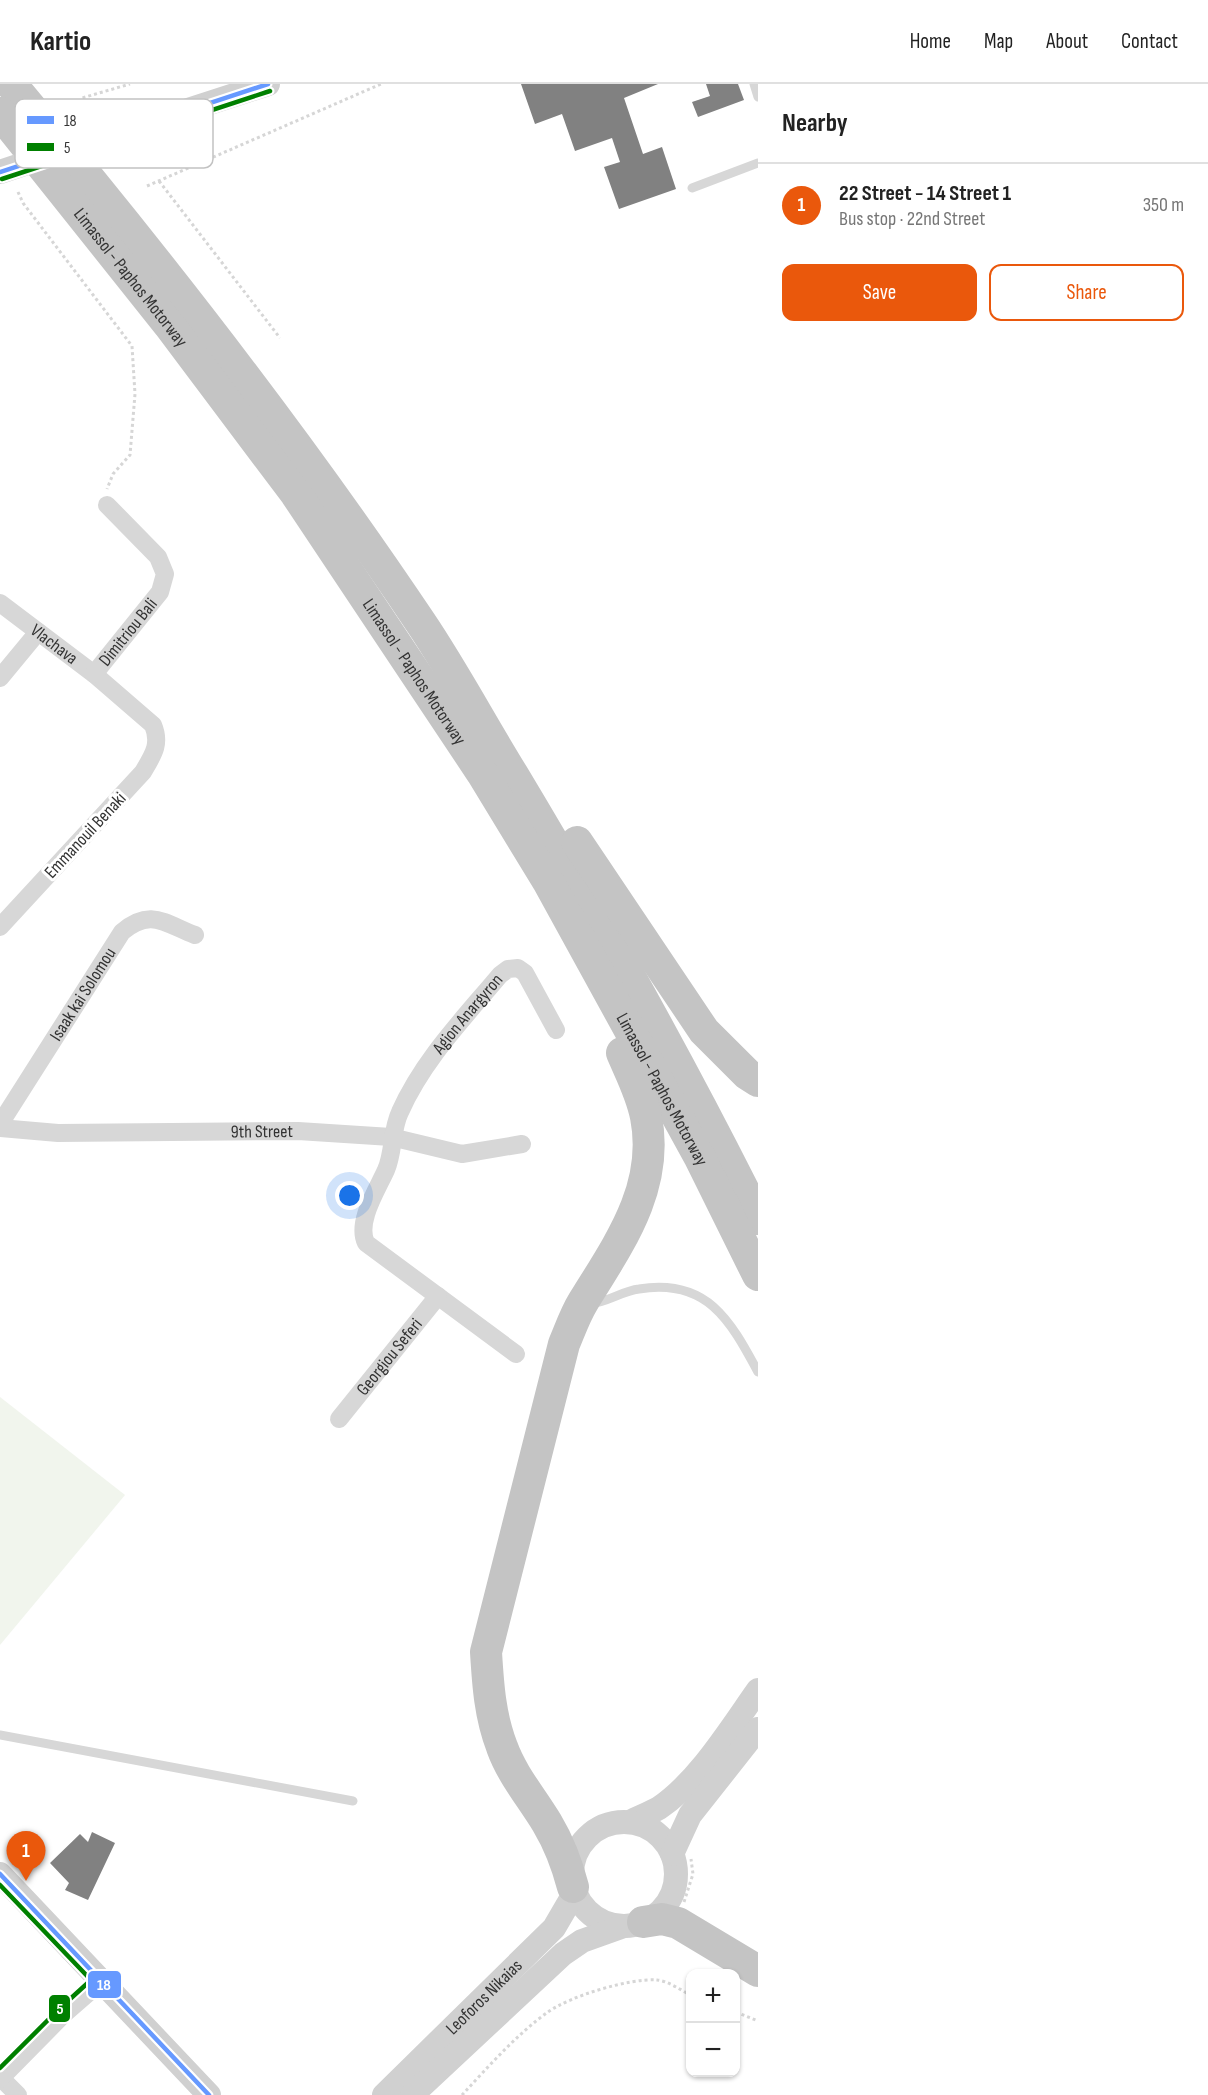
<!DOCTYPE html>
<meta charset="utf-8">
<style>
:root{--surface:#fff;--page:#f2f2f2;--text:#222;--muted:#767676;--line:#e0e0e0;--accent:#ea580c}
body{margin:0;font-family:"Sofia Sans Condensed",sans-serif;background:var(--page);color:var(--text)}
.controls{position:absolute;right:18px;bottom:18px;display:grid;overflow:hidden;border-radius:12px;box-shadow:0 2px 4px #0004}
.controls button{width:54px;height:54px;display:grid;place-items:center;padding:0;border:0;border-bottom:2px solid var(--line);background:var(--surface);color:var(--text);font:30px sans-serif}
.you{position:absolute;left:350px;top:1112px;width:21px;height:21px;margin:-15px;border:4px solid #fff;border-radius:50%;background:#1a73e8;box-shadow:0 0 0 9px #1a73e833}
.badge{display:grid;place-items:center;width:39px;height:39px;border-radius:50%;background:var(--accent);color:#fff;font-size:20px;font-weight:700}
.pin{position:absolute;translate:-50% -50px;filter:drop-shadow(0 2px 3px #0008)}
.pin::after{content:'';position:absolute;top:32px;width:21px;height:18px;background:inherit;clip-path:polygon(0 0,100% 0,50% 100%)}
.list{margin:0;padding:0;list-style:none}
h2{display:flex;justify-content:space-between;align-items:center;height:78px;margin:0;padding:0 24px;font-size:26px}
h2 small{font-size:20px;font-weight:400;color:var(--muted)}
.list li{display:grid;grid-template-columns:39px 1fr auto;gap:18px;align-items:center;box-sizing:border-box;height:84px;padding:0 24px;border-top:2px solid var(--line)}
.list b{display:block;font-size:22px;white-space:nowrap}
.list p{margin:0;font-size:20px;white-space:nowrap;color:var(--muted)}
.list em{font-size:20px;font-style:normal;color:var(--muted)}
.actions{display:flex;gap:12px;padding:18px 24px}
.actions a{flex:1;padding:14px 0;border:2px solid var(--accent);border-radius:12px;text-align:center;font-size:21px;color:var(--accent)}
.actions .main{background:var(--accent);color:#fff}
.map{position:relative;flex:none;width:758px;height:2011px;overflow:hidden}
header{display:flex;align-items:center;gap:36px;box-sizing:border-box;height:84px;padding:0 30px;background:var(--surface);border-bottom:2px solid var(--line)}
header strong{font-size:28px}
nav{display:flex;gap:33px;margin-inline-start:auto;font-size:21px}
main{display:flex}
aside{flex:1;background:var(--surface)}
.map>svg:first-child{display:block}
.green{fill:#f1f5ed}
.building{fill:#818181}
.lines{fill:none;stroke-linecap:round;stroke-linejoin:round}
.path{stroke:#d6d6d6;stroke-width:3;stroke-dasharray:3 3;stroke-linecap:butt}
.lane{stroke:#d7d7d7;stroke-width:9}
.street{stroke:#d7d7d7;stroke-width:18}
.secondary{stroke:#d0d0d0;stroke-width:24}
.highway{stroke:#c4c4c4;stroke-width:32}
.secondary-bridge{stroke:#d0d0d0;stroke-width:24}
.bus-1-casing{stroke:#fff;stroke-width:9}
.bus-2-casing{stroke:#fff;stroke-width:9}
.bus-1{stroke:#69f;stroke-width:4.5}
.bus-2{stroke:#008000;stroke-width:4.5}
.labels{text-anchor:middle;stroke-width:6;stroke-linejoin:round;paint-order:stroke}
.street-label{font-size:18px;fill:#333;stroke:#fff}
.key{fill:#fff;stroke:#c2c2c2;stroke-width:1.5}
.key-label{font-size:16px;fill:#333}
.line-badge{stroke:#fff;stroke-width:2}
.badge-label{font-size:16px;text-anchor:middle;font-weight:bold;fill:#fff}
</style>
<header>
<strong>Kartio</strong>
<nav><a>Home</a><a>Map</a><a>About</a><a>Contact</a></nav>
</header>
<main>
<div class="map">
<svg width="758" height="2011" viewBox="0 0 758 2011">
<rect width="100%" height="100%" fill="#fff"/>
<path class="green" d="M0,1313L125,1411L0,1561Z"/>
<g class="building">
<path d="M521,0H658L624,14L643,70L662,63L676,105L619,125L604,83L620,78L612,54L575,67L562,30L535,40Z"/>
<path d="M706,0H738L744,16L698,33L692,18L710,12Z"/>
<path d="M92,1748L115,1759L88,1816L65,1806L69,1799L50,1779L80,1750L88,1758Z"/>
</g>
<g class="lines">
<g class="path">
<path d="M89,30L82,14L130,0"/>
<path d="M159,97L280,254"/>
<path d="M147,102L381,0"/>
<path d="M18,108L23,119L132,262L135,310L130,371L113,390L107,405"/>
<path d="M684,1818L693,1790L691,1775"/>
<path d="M736,1928L758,1937"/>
<path d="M462,2011C487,1984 518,1949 548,1928C570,1912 630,1894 657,1896C668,1897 681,1906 690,1911"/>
</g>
<g class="lane">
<path d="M754,0L758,13"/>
<path d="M692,104L758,79"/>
<path d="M590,1220C608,1218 622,1207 639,1205C707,1194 730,1236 758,1288"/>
<path d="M0,1651L353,1717"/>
</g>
<g class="street">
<path id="s1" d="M0,519L94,590L153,641C161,660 153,671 143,688L0,843"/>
<path id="s2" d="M94,590L160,508L165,490L158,473L107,421"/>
<path d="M0,594L38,548"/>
<path id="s3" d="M0,1040L122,848C150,824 164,839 195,851"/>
<path id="s4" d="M0,1044L58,1049L298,1047L391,1053L462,1070L522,1060"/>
<path id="s5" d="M516,1270L366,1159C356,1138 377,1106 386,1086C394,1068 391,1047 400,1028C423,976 464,934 500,891L508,885L518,884L525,889L556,946"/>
<path id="s6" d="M339,1335L438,1212"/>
<path d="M1,1994L18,2011"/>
<path d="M0,1995L63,1931L102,1897"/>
</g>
<g class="secondary">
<path d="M102,54L268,0"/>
<path d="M630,1738C640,1733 650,1729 659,1724C698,1698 731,1644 758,1606"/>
<circle cx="624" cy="1790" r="52"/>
<path d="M672,1770L690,1731L758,1645"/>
<path d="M0,1790L209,2011"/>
<path id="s7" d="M384,2011L554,1844L575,1808"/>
<path d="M412,2011L563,1870L582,1857L624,1842"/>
</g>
<g class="highway">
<path d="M11,0C156,173 295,351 421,539C454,588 482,641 513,691C600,836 683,984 758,1135"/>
<path id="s8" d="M0,29L169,241L296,410L482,689L549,799L699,1072L758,1191"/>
<path d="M577,758L704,947L747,990L758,997"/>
<path d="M573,1803C567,1780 559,1759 547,1739C532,1714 512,1691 502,1663C490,1632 488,1601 486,1568L564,1260C570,1246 575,1231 583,1218C618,1161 660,1104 646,1033C642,1011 631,990 622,969"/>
<path d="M643,1838L662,1835L678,1839L758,1887"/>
</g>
<path class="secondary-bridge" d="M0,88L102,54"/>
<g class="bus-1-casing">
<g id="bus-1">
<path d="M0,88L268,0"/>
<path d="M0,1790L209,2011"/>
</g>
</g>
<g class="bus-2-casing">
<g id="bus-2">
<path d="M2,95L270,7"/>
<path d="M0,1801L91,1896L58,1926L0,1984"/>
</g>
</g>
<use href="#bus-1" class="bus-1"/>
<use href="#bus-2" class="bus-2"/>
</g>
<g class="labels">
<g class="street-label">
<text dy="6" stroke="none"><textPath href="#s8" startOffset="210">Limassol - Paphos Motorway</textPath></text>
<text dy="6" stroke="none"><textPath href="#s2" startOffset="54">Dimitriou Bali</textPath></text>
<text dy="6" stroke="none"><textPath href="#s1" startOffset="68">Vlachava</textPath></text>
<text dy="6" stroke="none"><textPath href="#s8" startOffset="696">Limassol - Paphos Motorway</textPath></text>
<text transform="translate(85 751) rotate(-47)" y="6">Emmanouil Benaki</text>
<text dy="6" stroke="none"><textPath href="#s3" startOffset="154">Isaak kai Solomou</textPath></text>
<text dy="6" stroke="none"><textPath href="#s5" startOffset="444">Agion Anargyron</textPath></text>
<text dy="6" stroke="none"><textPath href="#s8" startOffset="1182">Limassol - Paphos Motorway</textPath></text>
<text dy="6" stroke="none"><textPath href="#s4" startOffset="262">9th Street</textPath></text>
<text dy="6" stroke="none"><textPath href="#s6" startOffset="80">Georgiou Seferi</textPath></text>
<text dy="6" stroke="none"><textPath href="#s7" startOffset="140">Leoforos Nikaias</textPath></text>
</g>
</g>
<rect x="15" y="15" width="198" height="69" rx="9" class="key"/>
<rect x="27" y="32" width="27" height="8" fill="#69f"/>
<rect x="27" y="59" width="27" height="8" fill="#008000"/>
<g class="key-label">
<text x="64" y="42">18</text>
<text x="64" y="69">5</text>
</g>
<g class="line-badge">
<rect x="87" y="1886" width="35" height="29" rx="6" fill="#69f"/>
<rect x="48" y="1910" width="23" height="29" rx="6" fill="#008000"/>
</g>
<g class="badge-label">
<text x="104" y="1906">18</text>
<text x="60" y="1930">5</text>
</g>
</svg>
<div class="controls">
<button>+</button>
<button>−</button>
</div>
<div class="you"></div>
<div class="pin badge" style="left:26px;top:1797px">1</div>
</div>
<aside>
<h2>Nearby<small></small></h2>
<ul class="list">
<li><span class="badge">1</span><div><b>22 Street - 14 Street 1</b><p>Bus stop · 22nd Street</p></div><em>350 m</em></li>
</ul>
<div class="actions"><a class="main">Save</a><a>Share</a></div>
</aside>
</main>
